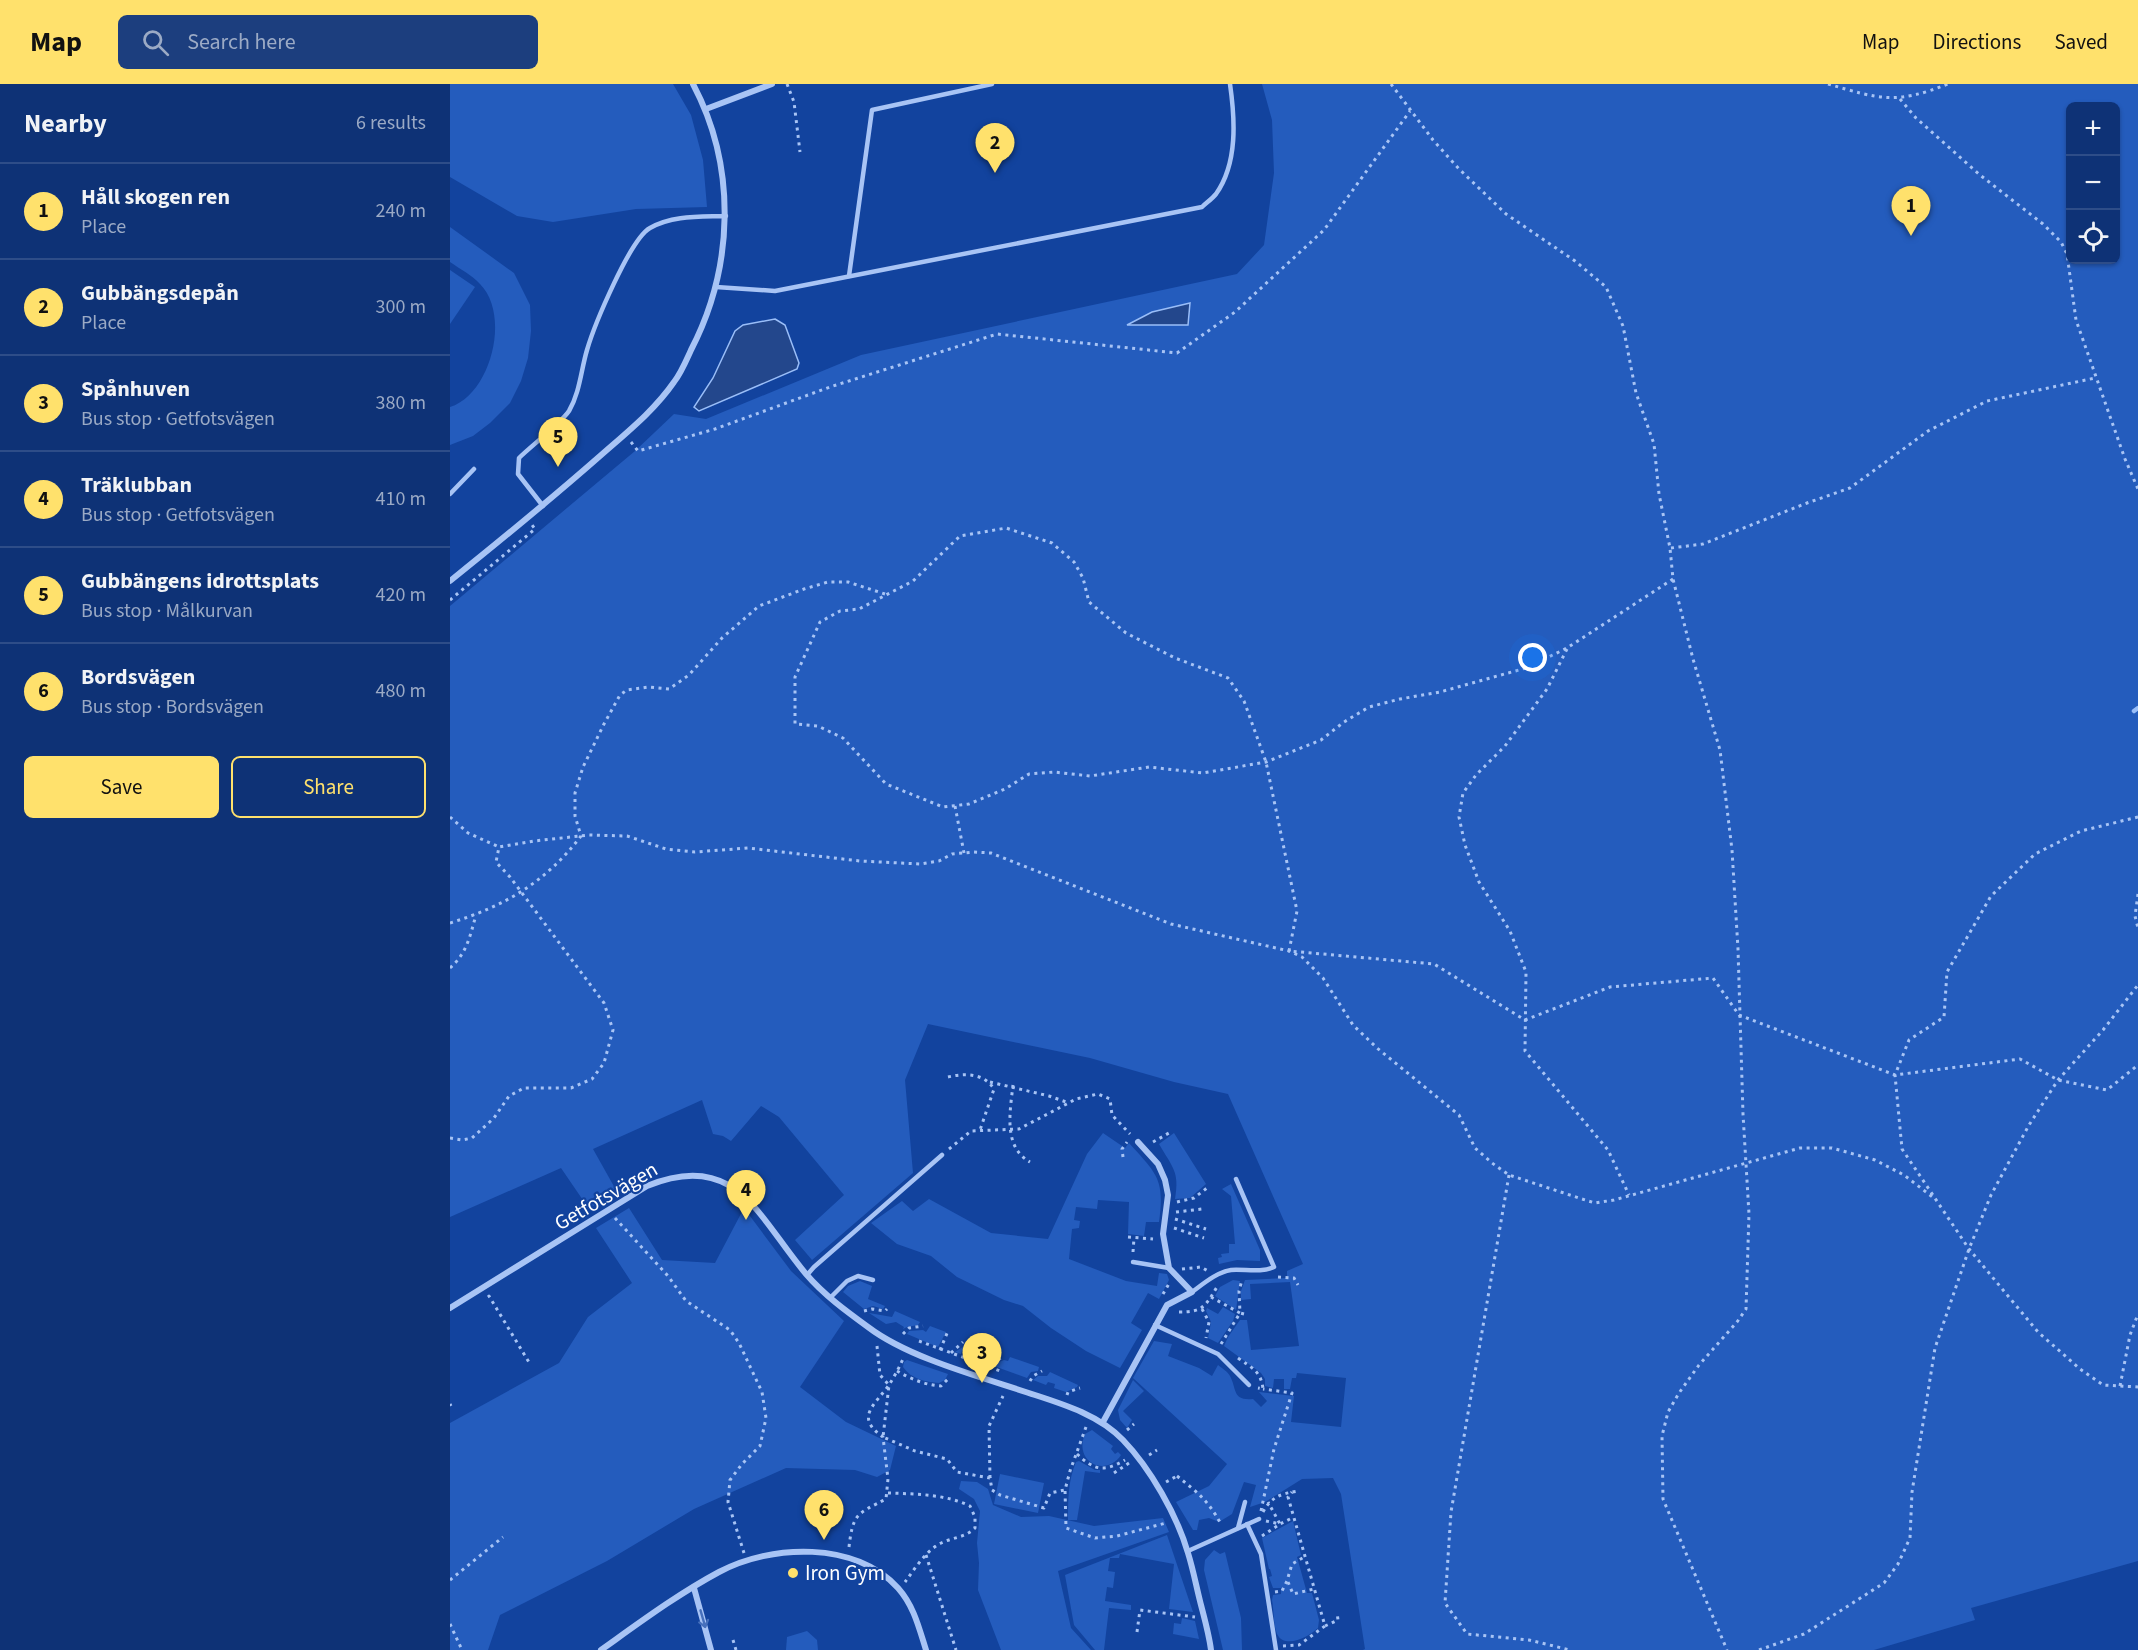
<!DOCTYPE html>
<meta charset="utf-8">
<style>
:root{--surface:#0e3276;--page:#1c3e7e;--text:#f1f3f6;--muted:#9baac5;--line:#2e4d88;--accent:#ffe16c}
body{margin:0;font-family:"Source Sans 3",sans-serif;background:var(--page);color:var(--text)}
.controls{position:absolute;right:18px;top:18px;display:grid;overflow:hidden;border-radius:9px;box-shadow:0 2px 4px #0004}
.controls button{width:54px;height:54px;display:grid;place-items:center;padding:0;border:0;border-bottom:2px solid var(--line);background:var(--surface);color:var(--text);font:30px sans-serif}
.you{position:absolute;left:1083px;top:574px;width:21px;height:21px;margin:-15px;border:4px solid #fff;border-radius:50%;background:#1a73e8;box-shadow:0 0 0 9px #1a73e833}
.badge{display:grid;place-items:center;width:39px;height:39px;border-radius:50%;background:var(--accent);color:#111;font-size:20px;font-weight:700}
.pin{position:absolute;translate:-50% -50px;filter:drop-shadow(0 2px 3px #0008)}
.pin::after{content:'';position:absolute;top:32px;width:21px;height:18px;background:inherit;clip-path:polygon(0 0,100% 0,50% 100%)}
.list{margin:0;padding:0;list-style:none}
h2{display:flex;justify-content:space-between;align-items:center;height:78px;margin:0;padding:0 24px;font-size:26px}
h2 small{font-size:20px;font-weight:400;color:var(--muted)}
.list li{display:grid;grid-template-columns:39px 1fr auto;gap:18px;align-items:center;box-sizing:border-box;height:96px;padding:0 24px;border-top:2px solid var(--line)}
.list b{display:block;font-size:22px;white-space:nowrap}
.list p{margin:0;font-size:20px;white-space:nowrap;color:var(--muted)}
.list em{font-size:20px;font-style:normal;color:var(--muted)}
.actions{display:flex;gap:12px;padding:18px 24px}
.actions a{flex:1;padding:14px 0;border:2px solid var(--accent);border-radius:9px;text-align:center;font-size:21px;color:var(--accent)}
.actions .main{background:var(--accent);color:#111}
.icon{flex:none;width:33px;height:33px;fill:none;stroke:currentColor;stroke-width:2;stroke-linecap:round;stroke-linejoin:round}
.map{position:relative;flex:none;width:1688px;height:1566px;overflow:hidden}
header{display:flex;align-items:center;gap:36px;box-sizing:border-box;height:84px;padding:0 30px;background:var(--accent);color:#111}
header strong{font-size:28px}
nav{display:flex;gap:33px;margin-inline-start:auto;font-size:21px}
.search{width:420px;height:54px;background:var(--page);display:flex;align-items:center;gap:15px;box-sizing:border-box;padding:0 21px;border-radius:9px;color:var(--muted);font-size:22px}
main{display:flex}
aside{flex:1;background:var(--surface)}
.map>svg:first-child{display:block}
.green{fill:#245cbd;fill-rule:evenodd}
.water{fill:#23478c;stroke:#9abef8;stroke-width:1.5}
.lines{fill:none;stroke-linecap:round;stroke-linejoin:round}
.stream{stroke:#9abef8;stroke-width:4.5}
.path{stroke:#a8c4f5;stroke-width:3;stroke-dasharray:3 4.5;stroke-linecap:butt}
.lane{stroke:#a8c4f5;stroke-width:4.5}
.street{stroke:#a8c4f5;stroke-width:6}
.oneway{stroke:#4670bc}
.poi-dot{fill:#ffe16c;stroke:#12439e;stroke-width:2}
.labels{text-anchor:middle;stroke-width:4.5;stroke-linejoin:round;paint-order:stroke}
.street-label{font-size:21px;fill:#fff;stroke:#12439e}
.poi-label{font-size:21px;fill:#fff;stroke:#12439e;text-anchor:start}
</style>
<header>
<strong>Map</strong>
<div class="search"><svg class="icon" aria-label="search" viewBox="0 0 24 24"><circle cx="10" cy="10" r="6"/><path d="M15 15l6 6"/></svg>Search here</div>
<nav><a>Map</a><a>Directions</a><a>Saved</a></nav>
</header>
<main>
<aside>
<h2>Nearby<small>6 results</small></h2>
<ul class="list">
<li><span class="badge">1</span><div><b>Håll skogen ren</b><p>Place</p></div><em>240 m</em></li>
<li><span class="badge">2</span><div><b>Gubbängsdepån</b><p>Place</p></div><em>300 m</em></li>
<li><span class="badge">3</span><div><b>Spånhuven</b><p>Bus stop · Getfotsvägen</p></div><em>380 m</em></li>
<li><span class="badge">4</span><div><b>Träklubban</b><p>Bus stop · Getfotsvägen</p></div><em>410 m</em></li>
<li><span class="badge">5</span><div><b>Gubbängens idrottsplats</b><p>Bus stop · Målkurvan</p></div><em>420 m</em></li>
<li><span class="badge">6</span><div><b>Bordsvägen</b><p>Bus stop · Bordsvägen</p></div><em>480 m</em></li>
</ul>
<div class="actions"><a class="main">Save</a><a>Share</a></div>
</aside>
<div class="map">
<svg width="1688" height="1566" viewBox="0 0 1688 1566">
<rect width="100%" height="100%" fill="#12439e"/>
<g class="green">
<path d="M0,0H223L241,31L253,76L257,123L186,125L103,138L67,132L0,93Z"/>
<path d="M812,0H1688V1477L1521,1524L1525,1536L1424,1566H913L915,1565L891,1410L883,1394L852,1395L815,1418L800,1423L806,1401L794,1398L782,1430L769,1438L759,1434L749,1436L747,1446H743L726,1418L759,1402L777,1380L683,1294L704,1257L722,1260L718,1272L749,1284L762,1292L768,1281C772,1284 778,1288 780,1292C787,1305 782,1317 803,1315L811,1323L817,1317L809,1308L844,1312L841,1338L891,1343L896,1294L847,1289L846,1294H842L840,1305H834V1295H824L823,1304L815,1302V1295L811,1289L774,1262L778,1253L790,1236H797L801,1266L849,1262L840,1198L800,1200L801,1215L791,1216V1207L795,1196L837,1194V1187L853,1180L778,1010L724,998L640,974L478,940L455,996L463,1089L362,1176L345,1156L394,1111L329,1033L311,1022L281,1057L273,1052L263,1050L252,1016L143,1065L166,1106L139,1125L111,1084L0,1133V522L185,367L224,330L256,335L411,271L787,190L814,161L824,89L822,36ZM1620,22H1666V176H1620Z"/>
<path d="M0,143L64,189L80,221L81,247L78,274L71,297L60,319L40,339L23,352L0,361V323C41,310 61,231 30,200C22,191 10,185 0,178Z"/>
<path d="M0,186L25,203L0,240Z"/>
<path d="M653,1049L675,1064L679,1059C707,1090 715,1095 709,1138H696L694,1152L678,1150L679,1118L648,1116L647,1125L626,1123L624,1136L630,1137L629,1144L622,1145L619,1175L676,1197L707,1202L709,1189L717,1190L719,1196L709,1215L698,1209L681,1239L692,1246L670,1284L636,1267L601,1244L573,1222L554,1216L507,1193L481,1172L447,1160L421,1139L452,1117L463,1127L479,1115L541,1149L598,1155L637,1070Z"/>
<path d="M724,1049L756,1100L740,1114L725,1115C730,1087 722,1083 709,1060Z"/>
<path d="M781,1100L810,1166V1177L787,1176L769,1180L768,1174L772,1173L771,1170L779,1169V1160H785L781,1112L772,1105Z"/>
<path d="M179,1124L212,1176L265,1179L294,1124L341,1187L394,1237L350,1303L396,1338L446,1362L440,1386L427,1393L405,1386L336,1384L244,1425L157,1477L50,1531L38,1566H0V1339L109,1279L138,1233L182,1199L146,1144Z"/>
<path d="M783,1196L790,1197L786,1226L765,1212L770,1203Z"/>
<path d="M410,1197L422,1202L418,1215L435,1222L433,1225L423,1222L414,1225L393,1208L398,1202Z"/>
<path d="M773,1223L785,1230L783,1237L768,1259L758,1254L761,1238L756,1227L757,1224L768,1230Z"/>
<path d="M445,1227L470,1238L468,1241L457,1243L453,1245L454,1243L446,1238L436,1240L419,1229L442,1233Z"/>
<path d="M480,1242L496,1248L488,1263L457,1250L459,1247L473,1246L476,1248Z"/>
<path d="M518,1256L551,1270C545,1276 533,1279 525,1276L526,1272L512,1267L511,1270L505,1268L516,1261Z"/>
<path d="M560,1273L589,1283L588,1287L581,1288L577,1294L541,1281L554,1276L558,1277Z"/>
<path d="M457,1276L498,1290L495,1296L489,1299C476,1298 461,1295 453,1283L454,1278Z"/>
<path d="M600,1288L628,1301L627,1303L616,1308L604,1304L605,1300L598,1298L596,1301L583,1296L588,1292H597Z"/>
<path d="M683,1296L694,1307L673,1327L682,1336L677,1344L670,1336L668,1326Z"/>
<path d="M642,1346L663,1362L661,1365L665,1370L668,1368L671,1371C656,1394 623,1378 635,1350Z"/>
<path d="M629,1377L645,1386H650V1389L635,1387L627,1436H618C618,1417 618,1396 626,1378Z"/>
<path d="M550,1390L594,1399L588,1429L544,1420Z"/>
<path d="M511,1397L527,1398L538,1405L543,1421L571,1433L599,1432L644,1442L713,1434L719,1448L608,1487L621,1544L641,1566H551L528,1506L529,1479L527,1459L530,1427L524,1415L509,1405Z"/>
<path d="M843,1437L851,1471L847,1473L857,1509H862L869,1536L868,1544C860,1552 835,1566 827,1550C823,1540 824,1526 822,1516L823,1511L831,1510V1504H823L819,1493L822,1492L820,1485H819L812,1454Z"/>
<path d="M717,1451L743,1528L719,1525L724,1480L670,1470L669,1474H660L658,1487L665,1488L663,1504L657,1503L655,1517L681,1521V1526L659,1524L654,1566H645L624,1541L615,1491Z"/>
<path d="M764,1466L770,1470L775,1468L791,1534L792,1566H773L754,1486L755,1476Z"/>
<path d="M732,1534L745,1537L749,1555L723,1550L724,1539L731,1540Z"/>
<path d="M357,1547L367,1556L368,1566H336L337,1553Z"/>
</g>
<g class="water">
<path d="M740,219L738,241H677L702,228Z"/>
<path d="M325,235L335,241L349,279L347,285L249,327L244,323L263,294L285,247L293,241Z"/>
</g>
<g class="lines">
<path class="stream" d="M1684,627L1688,624"/>
<g class="path">
<path d="M337,0L344,18L350,68"/>
<path d="M941,0L983,56L1009,85L1056,130L1125,177L1156,203L1173,242L1186,309L1204,360L1209,410L1220,464L1223,495L1243,575L1270,666L1282,766L1288,865L1293,1030L1299,1130L1296,1225L1287,1238L1249,1281L1229,1309L1218,1328L1212,1352L1213,1415L1277,1566"/>
<path d="M1378,0C1430,15 1445,21 1498,0"/>
<path d="M1450,15L1466,34L1530,91L1593,140L1611,158L1617,170L1626,236L1675,375L1688,405"/>
<path d="M181,358L188,367L265,345L380,303L547,250L727,269L785,228L874,146L960,27"/>
<path d="M1221,464L1253,460L1357,419L1400,404L1478,347L1537,317L1645,294"/>
<path d="M1223,495L1117,564L1076,584L990,608L950,615L919,623L894,638L871,656L816,678L753,689L699,683L640,692L604,688L579,690L555,705L519,720L493,723L436,700L393,654L368,642L345,640V593L370,538L390,527L409,525L463,497L510,452L556,444L602,459L624,478L633,494L639,518L676,549L725,574L778,594L794,617L816,678L847,827L839,867L984,880L1075,936L1160,903L1263,894L1289,931L1445,991L1570,975L1608,996L1657,1006L1688,981"/>
<path d="M0,516L85,445L82,441"/>
<path d="M1117,565L1097,605L1055,662L1026,691L1013,709L1009,733L1015,761L1029,798L1060,847L1076,888L1075,967L1158,1066L1179,1111"/>
<path d="M505,722L514,769"/>
<path d="M0,733L18,749L49,763"/>
<path d="M1688,733L1631,747L1585,770L1541,812L1497,888L1494,933L1459,956L1445,991L1452,1065L1519,1165L1588,1248L1630,1285L1653,1301L1688,1303"/>
<path d="M1688,810L1685,832L1688,844"/>
<path d="M0,839C55,822 96,798 131,752L125,732V709L133,683L154,640L170,611L177,606L199,603L219,605L239,591L272,554L309,522L354,505L378,498H398L435,510"/>
<path d="M0,884C17,869 20,852 26,831"/>
<path d="M498,993C515,989 534,989 544,1005L530,1046"/>
<path d="M540,998L599,1012L619,1019"/>
<path d="M563,1001C560,1028 553,1063 580,1078"/>
<path d="M0,1054L12,1056L22,1054L44,1034L59,1012L74,1004H121L142,995L154,979L163,946L154,919L60,793L46,778L49,763L84,757L139,751L177,752L216,765L245,768L298,764L410,777L471,780L489,777L502,770L524,768L541,769L721,840L839,867L852,873L873,894L903,941L927,964L1009,1031L1025,1064L1042,1079L1059,1091L1132,1115L1145,1119L1164,1116L1350,1064H1382L1425,1076L1454,1091L1485,1115"/>
<path d="M703,1058L719,1049"/>
<path d="M499,1065L521,1047L569,1045L626,1015L648,1010L660,1015L662,1031L680,1050"/>
<path d="M673,1073L672,1065L677,1058"/>
<path d="M1059,1091L1001,1428L995,1519L1017,1550L1079,1556L1120,1566"/>
<path d="M727,1118L744,1114L757,1104"/>
<path d="M726,1128L752,1125"/>
<path d="M165,1134L218,1192L236,1217L280,1246L289,1259L312,1308L316,1334L310,1362L292,1380L280,1396L278,1418L294,1469"/>
<path d="M725,1135L756,1145"/>
<path d="M724,1144L754,1154"/>
<path d="M678,1153L703,1155"/>
<path d="M683,1168L684,1154"/>
<path d="M732,1185L751,1183L758,1187"/>
<path d="M828,1193L844,1194L848,1201"/>
<path d="M713,1210L720,1198"/>
<path d="M38,1213L39,1212L80,1280"/>
<path d="M761,1213L790,1229L789,1207L792,1196"/>
<path d="M752,1225L759,1238L756,1254"/>
<path d="M414,1227L422,1225L435,1227L437,1225"/>
<path d="M729,1228C754,1228 755,1222 767,1203"/>
<path d="M453,1250L459,1244L473,1242"/>
<path d="M469,1257L553,1288"/>
<path d="M771,1260L790,1229L794,1230"/>
<path d="M427,1262L430,1291L439,1301L433,1353L465,1367L497,1375L507,1388L540,1394L542,1406L550,1411L594,1424L600,1409L615,1406"/>
<path d="M490,1266L498,1247"/>
<path d="M501,1269L513,1258"/>
<path d="M788,1274C802,1284 811,1287 813,1305L808,1304"/>
<path d="M534,1281L552,1274"/>
<path d="M447,1287C461,1295 475,1301 491,1302L499,1294"/>
<path d="M580,1297L583,1292L592,1287"/>
<path d="M1670,1302L1680,1251L1688,1230"/>
<path d="M617,1311L618,1308L630,1304"/>
<path d="M0,1320L1,1322"/>
<path d="M636,1343L620,1387L615,1406L616,1444L645,1454L667,1452L716,1439"/>
<path d="M677,1346L684,1340"/>
<path d="M627,1370C645,1387 654,1388 675,1376"/>
<path d="M699,1371L707,1366"/>
<path d="M664,1389L679,1379"/>
<path d="M727,1392C748,1409 757,1415 771,1440"/>
<path d="M540,1394L539,1342L553,1312"/>
<path d="M716,1398L729,1391"/>
<path d="M438,1409C466,1410 495,1410 520,1422L525,1433V1444C514,1455 499,1453 486,1462C473,1471 464,1486 455,1498"/>
<path d="M811,1427L824,1365L842,1309L813,1305"/>
<path d="M813,1428C822,1412 831,1410 848,1407"/>
<path d="M816,1437L830,1440L844,1433"/>
<path d="M812,1452L830,1440L818,1418"/>
<path d="M399,1463C403,1429 407,1430 436,1415L438,1395L433,1353C404,1333 425,1321 439,1301C444,1293 449,1284 453,1275"/>
<path d="M476,1471L506,1566"/>
<path d="M0,1496L53,1453"/>
<path d="M838,1498L843,1510L864,1505"/>
<path d="M825,1508L832,1507L837,1497L842,1480L856,1472"/>
<path d="M0,1540L12,1566"/>
<path d="M875,1542L888,1536L887,1528"/>
<path d="M687,1548L690,1526L745,1533"/>
<path d="M283,1556L286,1566"/>
<path d="M833,1562L849,1561L875,1542L838,1413L842,1408"/>
<path d="M1309,1566L1354,1550L1434,1499L1448,1480L1460,1454L1462,1408L1485,1264L1519,1165L1541,1111L1579,1041L1608,996L1653,946L1688,901"/>
</g>
<g class="lane">
<path d="M399,192L422,26L542,0"/>
<path d="M266,203L325,207L752,123C756,119 762,115 766,110C788,79 785,35 780,0"/>
<path d="M0,410L24,385"/>
<path d="M93,422L68,390L69,374C80,363 111,339 119,327C130,308 131,286 137,266C144,242 180,155 200,144C223,131 250,133 276,132"/>
<path d="M683,1178L719,1184"/>
<path d="M357,1191L364,1183L492,1071"/>
<path d="M742,1208C753,1200 767,1188 781,1186C796,1185 810,1189 824,1183L786,1095"/>
<path d="M380,1214L397,1197L408,1192L423,1196"/>
<path d="M705,1241L768,1270L799,1301"/>
<path d="M797,1440L811,1470L826,1566"/>
<path d="M788,1444L795,1418"/>
<path d="M738,1467L809,1435"/>
</g>
<g class="street">
<path d="M256,25L322,0"/>
<path d="M0,497C51,456 101,415 150,372C176,349 204,327 224,298C231,289 236,277 241,266C284,183 287,83 243,0"/>
<path d="M0,1224L197,1102C286,1065 308,1133 356,1190C374,1211 396,1227 418,1243C460,1275 535,1294 585,1311C616,1321 650,1332 673,1356C700,1384 727,1431 738,1469C743,1485 746,1501 750,1517C754,1533 759,1550 761,1566"/>
<path d="M653,1338L717,1221L742,1208L719,1184L713,1150L718,1111L715,1096L708,1080L688,1058"/>
<path d="M244,1504L261,1566"/>
<path d="M151,1566C189,1539 228,1510 269,1488C321,1460 406,1457 448,1504C464,1522 469,1544 476,1566"/>
</g>
</g>
<defs><path id="oneway-shaft" d="M-6 0H5M1.5-3L5.5 0L1.5 3" fill="none" stroke-width="1.6" stroke-linecap="round" stroke-linejoin="round" transform="scale(1.5)"/></defs>
<use class="oneway" href="#oneway-shaft" transform="translate(253 1535) rotate(74)"/>
<circle class="poi-dot" cx="343" cy="1489" r="6"/>
<g class="labels">
<g class="street-label">
<text transform="translate(156 1112) rotate(-30)" y="7">Getfotsvägen</text>
</g>
<g class="poi-label">
<text x="355" y="1496">Iron Gym</text>
</g>
</g>
</svg>
<div class="controls">
<button>+</button>
<button>−</button>
<button><svg class="icon" aria-label="locate" viewBox="0 0 24 24"><circle cx="12" cy="12" r="6"/><path d="M12 2v4M12 18v4M2 12h4M18 12h4"/></svg></button>
</div>
<div class="you"></div>
<div class="pin badge" style="left:1461px;top:152px">1</div>
<div class="pin badge" style="left:545px;top:89px">2</div>
<div class="pin badge" style="left:532px;top:1299px">3</div>
<div class="pin badge" style="left:296px;top:1136px">4</div>
<div class="pin badge" style="left:108px;top:383px">5</div>
<div class="pin badge" style="left:374px;top:1456px">6</div>
</div>
</main>
